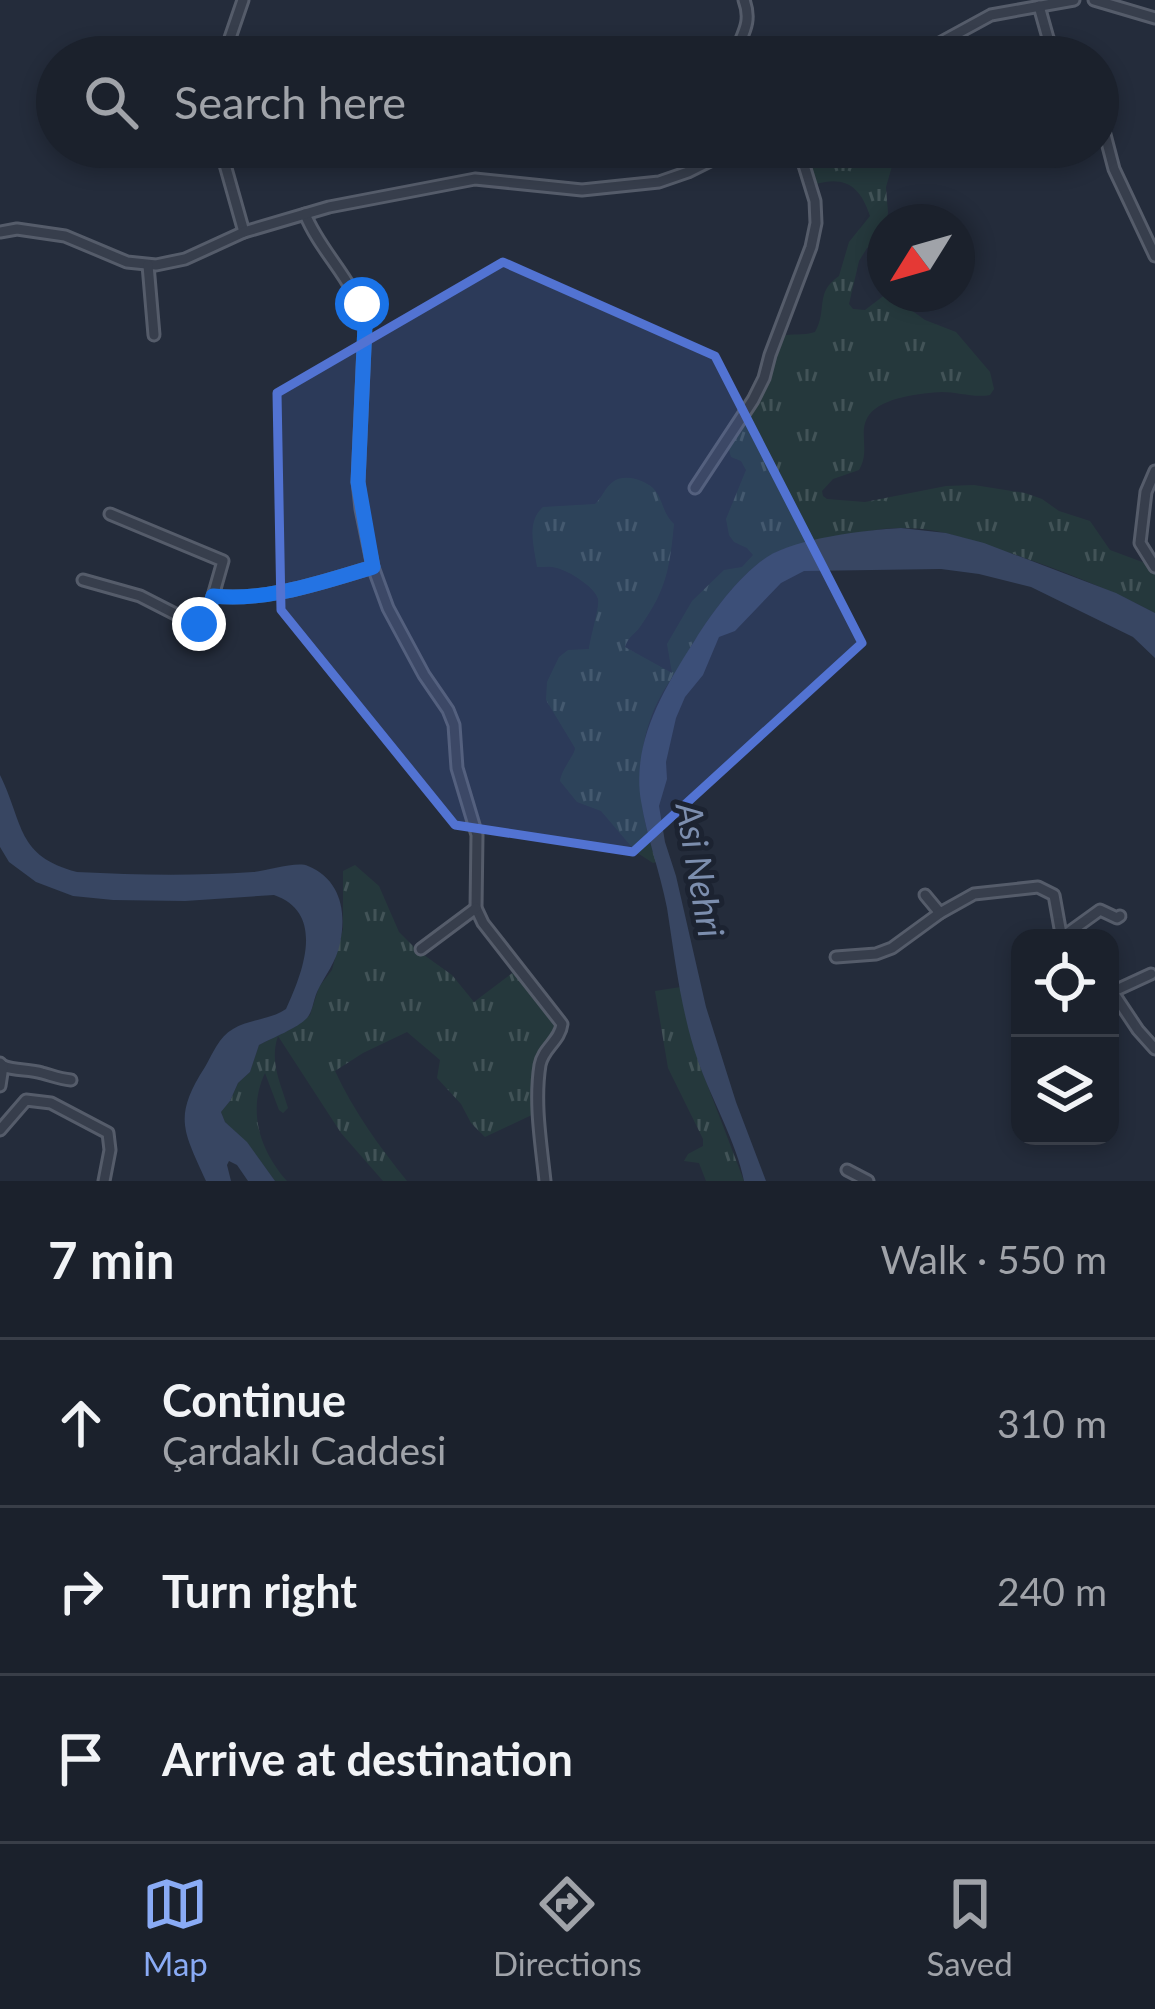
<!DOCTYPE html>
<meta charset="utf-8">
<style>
:root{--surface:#1b212c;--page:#282e38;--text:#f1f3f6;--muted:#a0a3a9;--line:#393e48;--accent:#8aabf5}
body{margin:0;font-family:Lato,sans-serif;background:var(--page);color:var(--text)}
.controls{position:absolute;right:36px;bottom:36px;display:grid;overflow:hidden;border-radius:24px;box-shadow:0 6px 18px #0003}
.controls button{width:108px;height:108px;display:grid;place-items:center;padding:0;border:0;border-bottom:3px solid var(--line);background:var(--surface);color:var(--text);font:60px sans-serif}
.compass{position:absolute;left:867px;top:204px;width:108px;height:108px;border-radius:50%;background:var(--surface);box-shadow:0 6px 18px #0003;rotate:233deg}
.stop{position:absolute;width:36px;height:36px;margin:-27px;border:9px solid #1a73e8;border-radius:50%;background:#fff}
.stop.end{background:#1a73e8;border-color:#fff;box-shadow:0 3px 12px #0008}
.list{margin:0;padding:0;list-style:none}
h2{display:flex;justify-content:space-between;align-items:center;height:156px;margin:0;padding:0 48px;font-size:51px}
h2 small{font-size:39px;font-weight:400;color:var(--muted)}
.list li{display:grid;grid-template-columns:78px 1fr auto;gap:36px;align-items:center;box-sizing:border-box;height:168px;padding:0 48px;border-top:3px solid var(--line)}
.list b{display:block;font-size:45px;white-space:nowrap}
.list p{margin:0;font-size:39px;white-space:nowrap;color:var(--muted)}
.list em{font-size:39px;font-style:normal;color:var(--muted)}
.icon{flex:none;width:66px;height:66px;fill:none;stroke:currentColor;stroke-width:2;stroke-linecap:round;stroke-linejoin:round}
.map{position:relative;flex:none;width:1155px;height:1181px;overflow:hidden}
.search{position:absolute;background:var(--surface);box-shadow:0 6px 18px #0003;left:36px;right:36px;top:36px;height:132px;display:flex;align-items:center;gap:30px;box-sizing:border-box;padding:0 42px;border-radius:66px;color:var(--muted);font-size:45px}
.sheet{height:660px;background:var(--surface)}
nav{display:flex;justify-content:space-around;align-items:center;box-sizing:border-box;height:168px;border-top:3px solid var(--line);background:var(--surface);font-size:33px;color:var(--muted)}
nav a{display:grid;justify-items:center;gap:6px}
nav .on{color:var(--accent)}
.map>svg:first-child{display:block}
.grass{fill:url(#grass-tufts)}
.water{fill:#384662}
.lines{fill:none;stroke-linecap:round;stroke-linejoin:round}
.minor-casing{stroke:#555c6a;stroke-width:15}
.minor{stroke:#373e4c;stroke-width:9}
.route{stroke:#1a73e8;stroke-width:15}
.marked{fill:#5273d2;fill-opacity:0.2;stroke:#5273d2;stroke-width:9;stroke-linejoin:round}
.labels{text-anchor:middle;stroke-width:10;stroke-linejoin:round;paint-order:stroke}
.water-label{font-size:36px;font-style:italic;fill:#7c8eae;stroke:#1c2331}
</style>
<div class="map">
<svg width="1155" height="1181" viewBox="0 0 1155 1181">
<defs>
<pattern id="grass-tufts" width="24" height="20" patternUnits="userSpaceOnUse" patternTransform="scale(3)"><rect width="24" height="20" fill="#25383c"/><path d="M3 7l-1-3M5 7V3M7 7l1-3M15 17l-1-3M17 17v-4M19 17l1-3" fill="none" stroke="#425357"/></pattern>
</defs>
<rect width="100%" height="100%" fill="#242c3b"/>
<g class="grass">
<path d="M798,147H893L896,152L886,187L888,213L882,237L867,248L859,261L849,304L853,309L865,310L886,294H897L911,310L925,320L956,332L990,372L994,389L990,395C974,398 958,392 942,392C922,393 882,397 869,415C857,432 871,450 859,470L833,479L822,491L823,496L827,499L865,502L946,486L974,485L1025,493L1042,499L1059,511L1090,521L1110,550L1145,563L1155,573V613C1108,588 1060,570 1010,553C975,542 942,528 904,528C879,527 855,534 831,538C810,542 788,545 769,556C734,577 702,627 682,662C674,675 665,687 658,701C633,750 637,813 657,862L653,863L636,852L601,811L577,802L560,781C562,768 575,755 575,748L546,700L547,682L559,657L568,650L589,649C590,638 600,606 598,599C595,587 569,571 557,568C551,566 544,567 537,567C534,546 526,522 543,507L595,504C602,498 605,487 614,481C625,474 643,479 653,488C663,498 662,513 674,524C670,565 667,589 642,624C636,634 629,635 625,647L672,673L667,644L692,601L724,570L742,567L753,555L747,548L734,542L729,535L726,519L746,470L741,461L731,457L727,443L774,355L781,336C793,333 802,336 815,332C828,310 814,293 839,276L849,242L870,216C860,185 844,175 813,185Z"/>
<path d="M355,865L379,886L399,932L417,950L452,975L474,1002L515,971L558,1031L542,1051L536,1113L485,1137L471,1123L461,1104L437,1078L440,1060L407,1032L363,1053L335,1071C354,1112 379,1146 407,1181H383L341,1133L278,1036C269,1062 281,1084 288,1108L283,1113L279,1110L265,1073C247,1111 260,1151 287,1181H275L247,1143L225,1122L221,1112L230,1101L238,1083L250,1072L259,1045L295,1027L310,1015L319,987L332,970L343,929V871Z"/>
<path d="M681,987L699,1063L744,1181H706L699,1163L684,1161L688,1154L703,1146V1139L668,1068L655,991Z"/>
</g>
<g class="water">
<path d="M901,528L946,533L984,543L1116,593L1155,613V658L1133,637L1031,587L979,574L941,569L804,571L781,583L735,631L719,637L703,675L685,697L676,718L666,762L667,779L659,806L665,842L676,876L706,1007L736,1102L766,1181H744C737,1144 711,1098 698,1061C681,1012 675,959 667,908C660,872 647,838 641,801C631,742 665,687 695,640C713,611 739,576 767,557C796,538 866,530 901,528Z"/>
<path d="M0,775C24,824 16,856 77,872C136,875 194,876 253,872C267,871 297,861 308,866C340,879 347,911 340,943C336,963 325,975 317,992C313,1001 313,1011 307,1018C298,1028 272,1038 259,1045L250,1072L238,1083L230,1101L221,1112L225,1122L247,1142L275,1181H248L237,1165L229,1161L227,1165L231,1181H206C183,1130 173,1117 205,1067C213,1053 219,1037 233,1029C249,1019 270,1020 286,1009C303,972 326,913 274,895L185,901L113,900L73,896L36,882L9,862L0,847Z"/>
</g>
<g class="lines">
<g class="minor-casing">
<g id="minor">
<path d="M1094,0L1155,18"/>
<path d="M1039,6L1048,38L1059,57"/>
<path d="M229,57L230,38L243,0"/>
<path d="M734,57C741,35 753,24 744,0"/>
<path d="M914,57L991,15L1074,0"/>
<path d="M1098,108L1114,169L1155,256"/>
<path d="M220,147L244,232"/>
<path d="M305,214C321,254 357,282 365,325L358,482L361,509L373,567L388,608L424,675L448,710L454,725L457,768L477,835L476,908L483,923L562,1024C560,1041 543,1048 540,1065C534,1103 541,1143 545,1181"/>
<path d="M0,232L17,229L65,236L127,262L156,265L185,259L244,232L329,207L475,179L582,190L659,182L688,172L738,147"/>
<path d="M148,265L154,335"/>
<path d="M1155,471L1146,492L1140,543L1155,567"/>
<path d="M695,488L753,400L764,378L770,355L811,247L816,223L815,201L803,162L794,147"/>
<path d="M110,514L223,561L213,596"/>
<path d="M83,580L140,596L183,618L205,624L213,596C266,602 323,582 373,567"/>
<path d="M925,895L940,913"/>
<path d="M1064,936L1100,910L1117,918L1120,916"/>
<path d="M421,949L476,908"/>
<path d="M836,957L876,954L892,948L940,913L974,894L1038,887L1054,895L1061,934L1065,938"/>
<path d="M1110,988L1138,1030L1155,1049"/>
<path d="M1112,992L1151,974"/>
<path d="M3,1066C15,1071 29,1069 42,1073C53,1076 60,1079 71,1080"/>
<path d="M0,1086L3,1066L0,1063"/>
<path d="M0,1130L26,1100L51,1103L108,1133L110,1150L104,1181"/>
<path d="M847,1170L868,1181"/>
</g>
</g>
<use href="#minor" class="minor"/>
</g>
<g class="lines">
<path class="route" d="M199,624H205L213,596C266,602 323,582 373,567L358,482L365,325L362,304"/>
</g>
<path class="marked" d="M503,262L715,356L862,643L633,852L455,825L281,610L277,393Z"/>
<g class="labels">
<g class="water-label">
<text transform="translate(700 870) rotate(80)" y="13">Asi Nehri</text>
</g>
</g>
</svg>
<div class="controls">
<button><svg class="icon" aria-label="locate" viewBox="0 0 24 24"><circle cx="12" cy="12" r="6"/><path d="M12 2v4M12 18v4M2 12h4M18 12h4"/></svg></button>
<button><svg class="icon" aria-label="layers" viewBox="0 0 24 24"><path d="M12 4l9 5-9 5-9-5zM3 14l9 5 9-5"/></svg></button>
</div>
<svg class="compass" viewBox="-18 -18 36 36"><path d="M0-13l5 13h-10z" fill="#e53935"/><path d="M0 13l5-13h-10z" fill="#a0a3a9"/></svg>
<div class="stop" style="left:362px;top:304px"></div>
<div class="stop end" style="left:199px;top:624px"></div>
<div class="search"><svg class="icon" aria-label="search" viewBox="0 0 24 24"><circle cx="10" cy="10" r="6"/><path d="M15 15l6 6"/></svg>Search here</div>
</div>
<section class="sheet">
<h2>7 min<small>Walk · 550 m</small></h2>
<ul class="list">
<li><svg class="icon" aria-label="ahead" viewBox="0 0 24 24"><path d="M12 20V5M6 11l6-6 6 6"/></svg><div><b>Continue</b><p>Çardaklı Caddesi</p></div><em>310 m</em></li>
<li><svg class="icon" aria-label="right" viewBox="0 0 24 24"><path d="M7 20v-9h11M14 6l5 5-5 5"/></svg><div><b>Turn right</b></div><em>240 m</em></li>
<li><svg class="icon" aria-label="arrive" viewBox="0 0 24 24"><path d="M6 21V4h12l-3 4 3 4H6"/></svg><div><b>Arrive at destination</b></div></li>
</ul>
</section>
<nav>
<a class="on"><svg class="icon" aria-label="map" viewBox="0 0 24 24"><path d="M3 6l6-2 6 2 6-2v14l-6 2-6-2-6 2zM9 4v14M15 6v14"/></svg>Map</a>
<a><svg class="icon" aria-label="directions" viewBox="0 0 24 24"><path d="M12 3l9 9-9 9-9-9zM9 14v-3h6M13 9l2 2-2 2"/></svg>Directions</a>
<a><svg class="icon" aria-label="saved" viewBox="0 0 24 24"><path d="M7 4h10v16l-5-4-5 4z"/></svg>Saved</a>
</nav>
